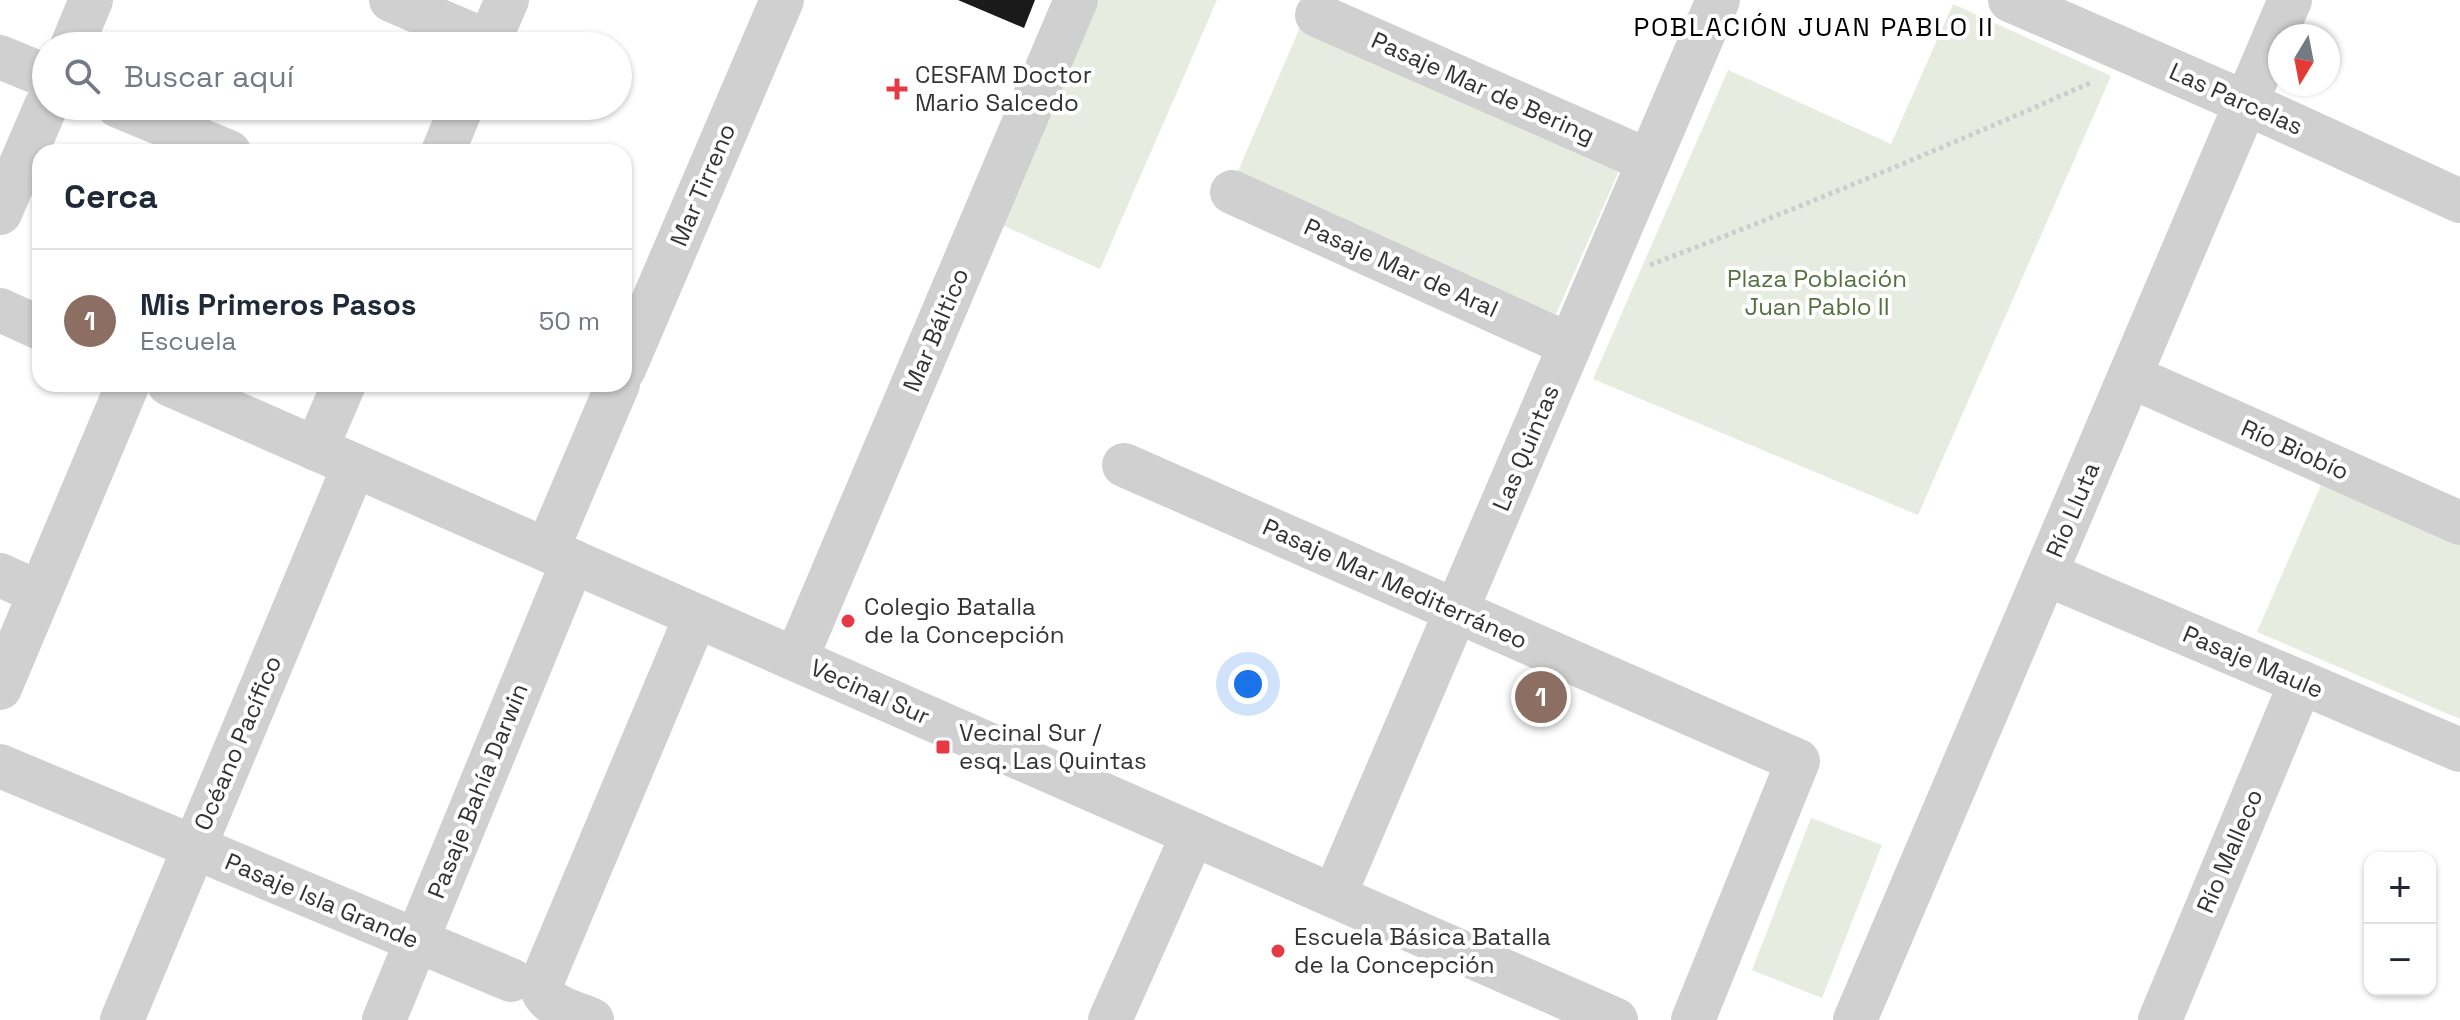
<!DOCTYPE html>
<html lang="es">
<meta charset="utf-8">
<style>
:root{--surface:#fff;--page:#f6f6f7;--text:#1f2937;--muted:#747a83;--line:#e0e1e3;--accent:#2563eb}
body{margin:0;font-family:"Space Grotesk",sans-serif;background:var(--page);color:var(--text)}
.controls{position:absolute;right:24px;bottom:24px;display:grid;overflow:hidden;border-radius:16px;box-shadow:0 2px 6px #0004}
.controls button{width:72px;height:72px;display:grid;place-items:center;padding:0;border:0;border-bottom:2px solid var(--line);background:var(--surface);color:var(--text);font:40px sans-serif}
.compass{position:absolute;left:2268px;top:24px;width:72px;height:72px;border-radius:50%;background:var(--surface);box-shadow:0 2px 6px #0004;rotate:190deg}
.you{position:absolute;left:1248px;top:684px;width:28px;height:28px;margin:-20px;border:6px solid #fff;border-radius:50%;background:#1a73e8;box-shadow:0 0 0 12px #1a73e833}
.badge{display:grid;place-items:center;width:52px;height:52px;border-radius:50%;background:var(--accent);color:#fff;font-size:26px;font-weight:700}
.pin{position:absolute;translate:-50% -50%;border:4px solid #fff;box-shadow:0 2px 8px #0006}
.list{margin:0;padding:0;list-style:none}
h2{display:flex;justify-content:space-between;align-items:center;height:104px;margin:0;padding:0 32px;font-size:34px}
h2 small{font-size:26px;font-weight:400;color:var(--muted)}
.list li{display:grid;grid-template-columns:52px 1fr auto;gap:24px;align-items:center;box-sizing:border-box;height:144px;padding:0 32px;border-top:2px solid var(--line)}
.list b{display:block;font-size:30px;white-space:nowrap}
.list p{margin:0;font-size:26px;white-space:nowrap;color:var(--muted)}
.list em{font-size:26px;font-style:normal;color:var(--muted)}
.icon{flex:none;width:44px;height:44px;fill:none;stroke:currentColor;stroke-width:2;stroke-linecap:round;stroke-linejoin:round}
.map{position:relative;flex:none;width:2460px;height:1020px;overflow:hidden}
.search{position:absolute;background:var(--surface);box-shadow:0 2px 6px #0004;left:32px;top:32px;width:600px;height:88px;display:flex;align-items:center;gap:20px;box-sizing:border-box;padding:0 28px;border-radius:44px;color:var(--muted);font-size:30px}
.panel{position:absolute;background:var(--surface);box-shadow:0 2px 6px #0004;left:32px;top:144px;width:600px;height:248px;border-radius:24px}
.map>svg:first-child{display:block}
.green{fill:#e6ecdf}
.building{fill:#1a1a1a}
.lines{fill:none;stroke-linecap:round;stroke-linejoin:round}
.path{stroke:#cdcdcd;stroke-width:5;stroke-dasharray:4 4;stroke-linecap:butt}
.minor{stroke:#d0d0d0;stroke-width:44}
.poi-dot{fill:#e63946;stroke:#fff;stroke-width:3}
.labels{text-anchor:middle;stroke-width:8;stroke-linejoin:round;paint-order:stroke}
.poi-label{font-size:24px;fill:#333;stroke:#fff;text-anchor:start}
.street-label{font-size:24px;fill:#333;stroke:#fff}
.park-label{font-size:24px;fill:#56703f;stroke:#fff}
.neighbourhood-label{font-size:26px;letter-spacing:2px;fill:#000;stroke:#fff}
</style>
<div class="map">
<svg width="2460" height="1020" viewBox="0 0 2460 1020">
<rect width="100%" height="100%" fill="#fff"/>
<g class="green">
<path d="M1099,0H1217L1100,269L1002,225Z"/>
<path d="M1953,4L2111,76L1918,515L1593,379L1728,70L1891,144Z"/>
<path d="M1301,25L1622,164L1556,314L1236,176Z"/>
<path d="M2321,485L2460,544V719L2257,632Z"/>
<path d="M1811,818L1882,845L1822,998L1752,970Z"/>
</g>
<path class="building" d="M958,0H1035L1024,28Z"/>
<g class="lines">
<path class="path" d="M1650,265C1799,208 1946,147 2092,82"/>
<g class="minor">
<path d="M391,0L489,42"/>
<path d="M2010,0L2246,103L2460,201"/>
<path d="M1317,15L1649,161"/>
<path d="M72,46L91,0"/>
<path d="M487,46L507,0"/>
<path d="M0,57L46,76"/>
<path d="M118,106L229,152"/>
<path d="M443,152L462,106"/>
<path d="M1232,192L1570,345"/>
<path d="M0,213L46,106"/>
<path d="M0,310L40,328"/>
<path d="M624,369L782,0"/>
<path d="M2130,376L2460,523"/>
<path d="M169,384L1616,1020"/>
<path d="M316,449L344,384"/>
<path d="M1124,465L1798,761L1693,1020"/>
<path d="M547,550L618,384"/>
<path d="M2046,574L2460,750"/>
<path d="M0,575L40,593"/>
<path d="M796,659L1076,0"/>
<path d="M0,688L128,384"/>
<path d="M0,766L511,980"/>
<path d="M1334,896L1718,0"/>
<path d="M122,1020L354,466"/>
<path d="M384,1020L573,561"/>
<path d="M592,1020C574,1012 543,1006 541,984L696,616"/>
<path d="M1110,1020L1193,834"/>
<path d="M1855,1020L2290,0"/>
<path d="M2160,1020L2301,682"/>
</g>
</g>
<g class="poi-dot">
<path d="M893 77h8v8h8v8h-8v8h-8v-8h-8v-8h8z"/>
<circle cx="848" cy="621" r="8"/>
<rect x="935" y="739" width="16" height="16" rx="4"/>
<circle cx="1278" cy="951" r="8"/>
</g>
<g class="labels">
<g class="poi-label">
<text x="915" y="83">CESFAM Doctor<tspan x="915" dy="28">Mario Salcedo</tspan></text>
<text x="864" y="615">Colegio Batalla<tspan x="864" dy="28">de la Concepción</tspan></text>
<text x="959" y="741">Vecinal Sur /<tspan x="959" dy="28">esq. Las Quintas</tspan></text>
<text x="1294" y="945">Escuela Básica Batalla<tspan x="1294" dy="28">de la Concepción</tspan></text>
</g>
<g class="street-label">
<text transform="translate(1483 88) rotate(24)" y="8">Pasaje Mar de Bering</text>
<text transform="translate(2236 99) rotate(24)" y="8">Las Parcelas</text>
<text transform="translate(703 185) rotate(-67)" y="8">Mar Tirreno</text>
<text transform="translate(1401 268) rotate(24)" y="8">Pasaje Mar de Aral</text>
<text transform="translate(936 330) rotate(-67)" y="8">Mar Báltico</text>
<text transform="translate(1526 448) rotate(-67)" y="8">Las Quintas</text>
<text transform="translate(2295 450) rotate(24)" y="8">Río Biobío</text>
<text transform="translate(2073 510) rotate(-67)" y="8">Río Lluta</text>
<text transform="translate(1395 584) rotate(24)" y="8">Pasaje Mar Mediterráneo</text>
<text transform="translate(2253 662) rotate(23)" y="8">Pasaje Maule</text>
<text transform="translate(870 692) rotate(24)" y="8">Vecinal Sur</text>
<text transform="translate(238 743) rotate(-67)" y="8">Océano Pacífico</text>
<text transform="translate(478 791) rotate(-68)" y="8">Pasaje Bahía Darwin</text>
<text transform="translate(2230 851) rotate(-67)" y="8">Río Malleco</text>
<text transform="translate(322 901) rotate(23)" y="8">Pasaje Isla Grande</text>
</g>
<g class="park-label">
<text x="1817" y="287">Plaza Población<tspan x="1817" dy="28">Juan Pablo II</tspan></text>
</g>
<g class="neighbourhood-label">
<text x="1814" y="36">POBLACIÓN JUAN PABLO II</text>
</g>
</g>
</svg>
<div class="controls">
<button>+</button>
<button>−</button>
</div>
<svg class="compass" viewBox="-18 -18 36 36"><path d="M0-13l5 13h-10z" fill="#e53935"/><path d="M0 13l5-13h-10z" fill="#747a83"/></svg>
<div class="you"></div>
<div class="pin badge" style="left:1541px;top:697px;background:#8d6e63">1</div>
<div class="search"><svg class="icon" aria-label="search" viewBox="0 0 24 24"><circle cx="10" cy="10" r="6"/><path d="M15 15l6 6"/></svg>Buscar aquí</div>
<section class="panel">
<h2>Cerca<small></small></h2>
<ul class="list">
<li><span class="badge" style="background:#8d6e63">1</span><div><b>Mis Primeros Pasos</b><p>Escuela</p></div><em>50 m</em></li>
</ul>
</section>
</div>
